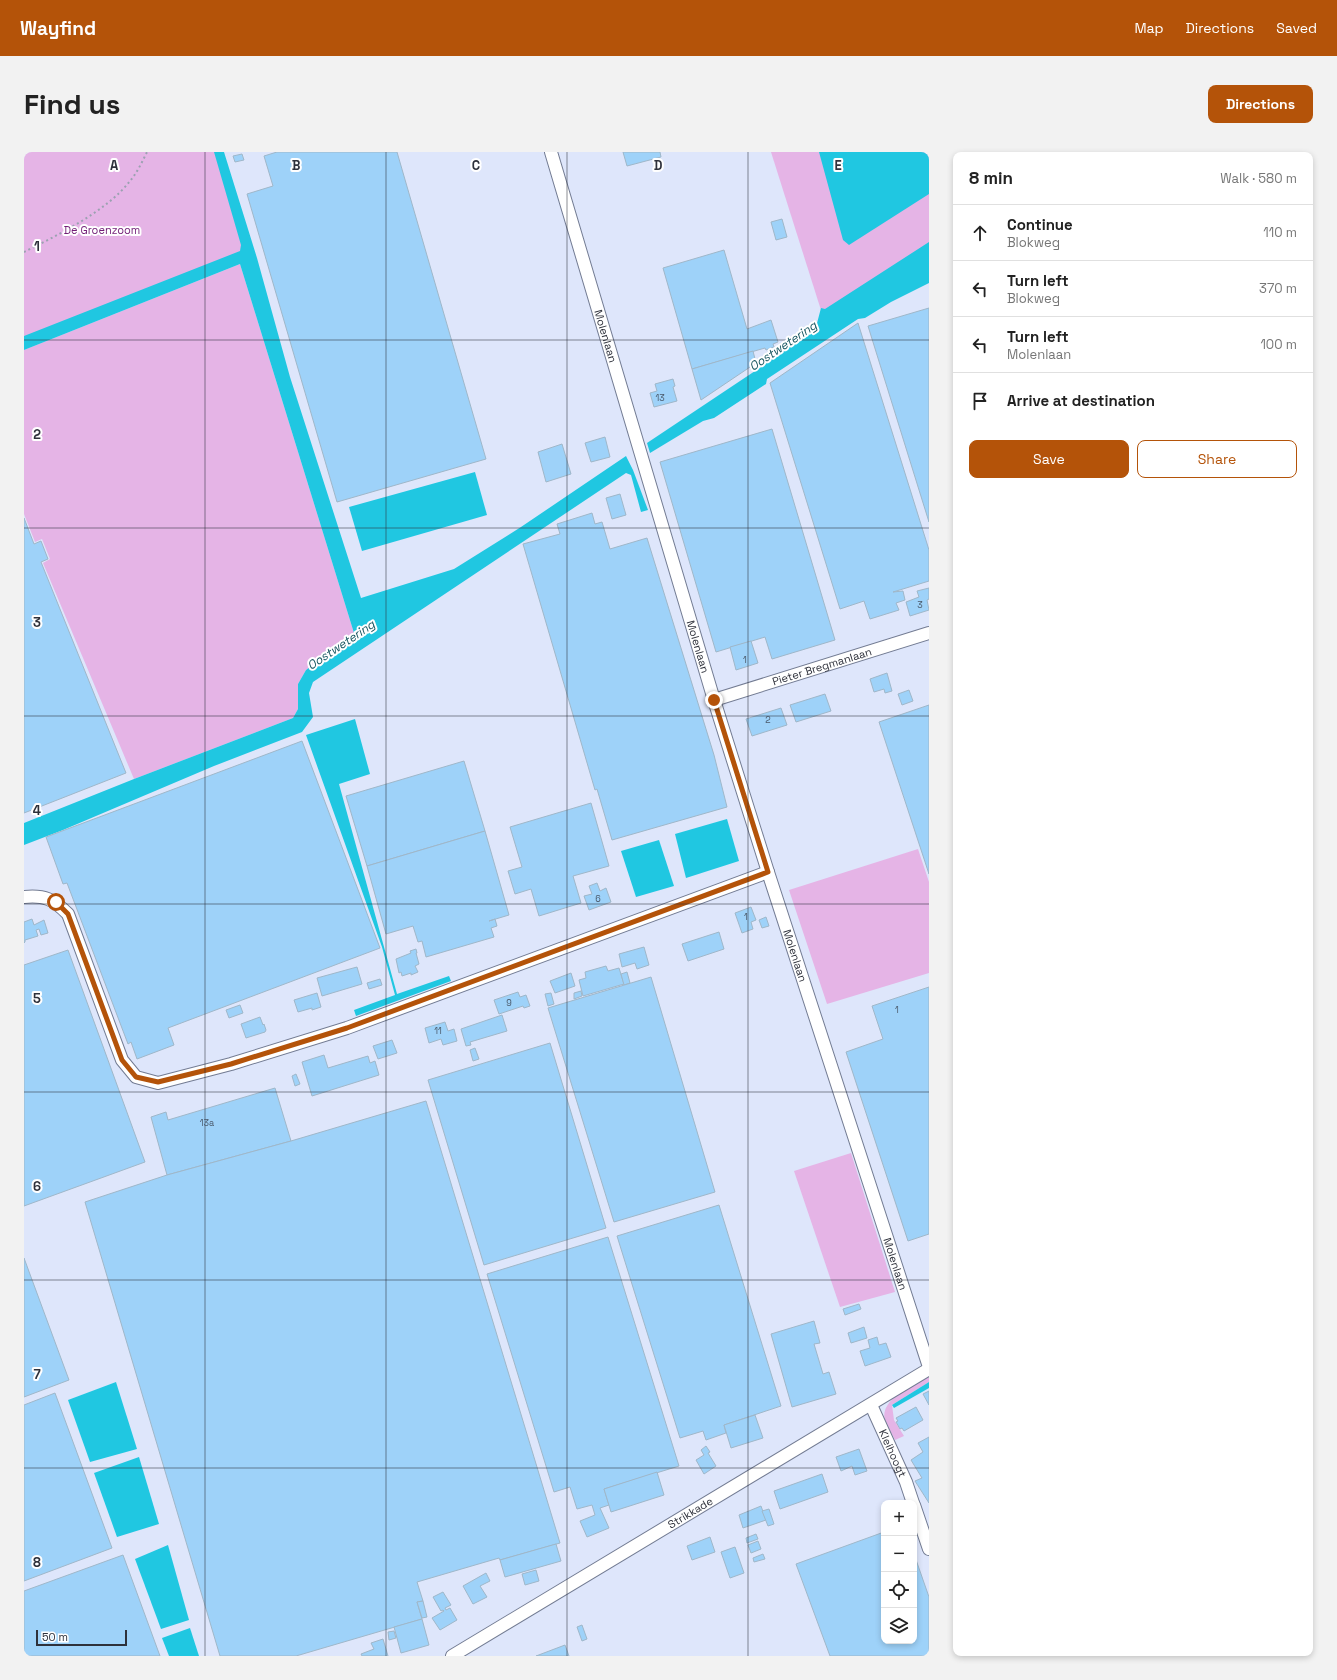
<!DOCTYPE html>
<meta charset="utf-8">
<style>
:root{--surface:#fff;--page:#f2f2f2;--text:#222;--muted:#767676;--line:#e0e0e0;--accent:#b45309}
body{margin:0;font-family:"Space Grotesk",sans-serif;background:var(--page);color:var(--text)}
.controls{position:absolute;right:12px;bottom:12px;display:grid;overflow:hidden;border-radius:8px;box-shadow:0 2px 6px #0003}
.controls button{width:36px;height:36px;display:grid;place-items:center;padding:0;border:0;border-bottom:1px solid var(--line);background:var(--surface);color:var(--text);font:20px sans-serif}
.scale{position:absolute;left:12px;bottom:10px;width:91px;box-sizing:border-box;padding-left:4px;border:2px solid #2e313b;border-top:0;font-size:11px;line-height:14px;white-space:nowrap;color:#2e313b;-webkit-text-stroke:3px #fff;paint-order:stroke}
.stop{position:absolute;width:12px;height:12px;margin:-9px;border:3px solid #b45309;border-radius:50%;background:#fff}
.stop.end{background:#b45309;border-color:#fff;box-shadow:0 1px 4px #0008}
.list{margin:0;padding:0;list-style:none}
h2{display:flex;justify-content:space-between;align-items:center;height:52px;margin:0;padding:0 16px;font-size:17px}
h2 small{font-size:13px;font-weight:400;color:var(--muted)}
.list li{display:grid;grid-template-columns:26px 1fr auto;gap:12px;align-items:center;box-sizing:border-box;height:56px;padding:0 16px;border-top:1px solid var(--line)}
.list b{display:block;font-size:15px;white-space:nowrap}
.list p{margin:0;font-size:13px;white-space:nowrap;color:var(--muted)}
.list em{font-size:13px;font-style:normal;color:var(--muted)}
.actions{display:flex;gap:8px;padding:12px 16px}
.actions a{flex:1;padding:9px 0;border:1px solid var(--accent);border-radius:8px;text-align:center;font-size:14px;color:var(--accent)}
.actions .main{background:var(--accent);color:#fff}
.icon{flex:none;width:22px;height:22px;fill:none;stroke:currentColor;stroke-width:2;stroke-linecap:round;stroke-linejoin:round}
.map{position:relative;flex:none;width:905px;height:1504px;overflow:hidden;border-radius:8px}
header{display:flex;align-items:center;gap:24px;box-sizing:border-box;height:56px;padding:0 20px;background:var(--accent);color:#fff}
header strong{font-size:19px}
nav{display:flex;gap:22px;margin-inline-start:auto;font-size:14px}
.intro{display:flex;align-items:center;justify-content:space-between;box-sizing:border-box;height:96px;padding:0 24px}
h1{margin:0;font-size:28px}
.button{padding:10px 18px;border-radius:8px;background:var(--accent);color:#fff;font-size:14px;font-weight:700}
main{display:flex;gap:24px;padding:0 24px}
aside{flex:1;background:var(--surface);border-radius:8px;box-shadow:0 2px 6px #0003}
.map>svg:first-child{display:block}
.green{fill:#e5b4e6}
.water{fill:#20c7e1}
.building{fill:#9ed2f9;stroke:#9fb7c9}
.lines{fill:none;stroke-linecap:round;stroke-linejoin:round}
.minor-casing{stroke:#737c93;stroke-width:14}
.path{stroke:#9ba1b1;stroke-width:2;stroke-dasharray:2 3;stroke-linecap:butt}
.minor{stroke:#fff;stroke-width:12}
.route{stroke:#b45309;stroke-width:5}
.grid{fill:none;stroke:#2e313b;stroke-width:1;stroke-opacity:0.55}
.labels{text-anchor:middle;stroke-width:4;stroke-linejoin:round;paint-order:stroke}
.number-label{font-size:9px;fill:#4a596a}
.park-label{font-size:11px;fill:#711d76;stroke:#fff}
.street-label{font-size:11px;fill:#2e313b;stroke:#fff}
.water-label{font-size:12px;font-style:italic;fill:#14535e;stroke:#fff}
.grid-label{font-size:13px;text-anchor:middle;font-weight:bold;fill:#2e313b;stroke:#fff;stroke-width:4;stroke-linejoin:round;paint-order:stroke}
</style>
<header>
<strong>Wayfind</strong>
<nav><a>Map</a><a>Directions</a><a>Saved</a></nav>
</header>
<div class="intro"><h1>Find us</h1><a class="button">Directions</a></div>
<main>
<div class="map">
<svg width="905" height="1504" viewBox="0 0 905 1504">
<rect width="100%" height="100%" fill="#dee6fb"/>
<g class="green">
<path d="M0,0H195L226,102L0,194Z"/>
<path d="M747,0H905V104L802,174Z"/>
<path d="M216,112L330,481L282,518L274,532V557L269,566L110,627L19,411L26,407L18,387L11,390L0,362V198Z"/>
<path d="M894,697L905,730V821L803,852L765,738Z"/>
<path d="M827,1001L871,1140L816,1155L770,1019Z"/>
<path d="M905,1224V1230L868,1253L870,1268L880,1284L871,1288C868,1282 864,1275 861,1268C855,1247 891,1232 905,1224Z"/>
</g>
<g class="water">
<path d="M190,0H200L233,106L266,225L337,446L430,417L497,375L602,304L609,318L624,358L617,360L607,323L602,321L289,530L285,541L289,565L278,580L190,614L39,678L0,693V671L110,627L269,566L274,557V532L282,518L330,481L216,112L0,198V184L216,99L217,93Z"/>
<path d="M795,0H905V42L825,93L819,88Z"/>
<path d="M905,90V131L867,150L841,166L834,167L743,227L742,232L690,266L679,269L626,301L623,291L740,213L759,195L768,192L792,175L797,156L801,157Z"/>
<path d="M451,320L463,363L338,399L325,355Z"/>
<path d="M331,567L346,622L315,632L373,842L425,824L427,829L332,864L330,858L371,843L358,795L282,583Z"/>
<path d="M703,667L715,709L662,726L651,682Z"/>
<path d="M635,688L650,734L612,745L597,699Z"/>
<path d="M92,1230L113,1297L66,1310L44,1248Z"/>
<path d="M905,1230V1236L870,1256L868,1253Z"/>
<path d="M115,1305L135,1372L93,1385L70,1321Z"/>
<path d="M144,1393L165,1468L137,1477L111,1407Z"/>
<path d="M166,1476L175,1504H145L138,1486Z"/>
</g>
<g class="building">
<path d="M253,0H373L462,307L313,350L223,42L249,34L240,4Z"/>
<path d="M599,0H636L637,5L603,14Z"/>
<path d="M218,2L220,8L211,10L209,4Z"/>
<path d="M758,67L763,85L752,88L747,70Z"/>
<path d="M700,98L723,177L747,168L754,190L749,192L750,195L742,198L741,196L668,217L639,116Z"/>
<path d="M905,156V370L844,174Z"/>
<path d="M834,171L905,398V429L869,440L879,439L881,448L872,451L875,458L846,467L840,449L816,457L746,231Z"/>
<path d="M729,199L732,211L677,248L668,217Z"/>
<path d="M649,227L651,234L649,235L653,249L630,255L626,241L633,239L631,232Z"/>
<path d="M748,277L811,488L748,507L741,485L692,500L636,310Z"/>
<path d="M581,285L586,305L567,310L561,291Z"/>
<path d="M538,292L547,322L522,330L514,300Z"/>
<path d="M596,342L602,363L588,367L582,346Z"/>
<path d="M568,361L571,372L578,370L586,397L623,386L690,603L703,655L588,688L573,637L571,638L499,392L536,382L533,372Z"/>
<path d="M0,366L10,392L17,389L24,407L17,410L102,621L0,661Z"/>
<path d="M905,436V447L903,448L905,458L886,464L882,450L895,445L893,439Z"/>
<path d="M727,489L734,511L712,518L706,495Z"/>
<path d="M863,521L868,539L861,541L860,537L850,540L846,527Z"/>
<path d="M885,538L889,549L878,553L874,542Z"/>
<path d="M801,542L807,559L772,570L766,553Z"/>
<path d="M905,553V722L855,570Z"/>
<path d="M757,556L763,573L728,584L722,567Z"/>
<path d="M278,589L356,796L144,876L150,893L113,907L107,890L104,892L43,731L39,732L22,685Z"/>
<path d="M440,609L461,679L343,714L322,644Z"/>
<path d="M567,651L585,714L549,724L557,751L515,764L507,737L491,742L484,719L498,715L486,675Z"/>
<path d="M461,679L485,763L465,769L471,767L473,774L467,776L470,785L402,805L398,789L394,790L389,774L362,782L343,714Z"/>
<path d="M573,731L576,739L582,736L587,750L565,758L560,744L568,742L565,734Z"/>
<path d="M727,755L732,768L727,770L729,777L718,781L711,761Z"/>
<path d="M742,765L745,774L738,776L735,768Z"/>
<path d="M8,767L10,773L20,768L24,781L17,783L15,777L12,778L14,784L1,788V790L0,791V770Z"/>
<path d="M695,780L700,797L664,809L658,792Z"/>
<path d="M620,795L625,813L613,817L611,811L598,815L595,802Z"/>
<path d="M392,797L393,801H392L395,812L391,814L394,820L387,823V821L378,824L377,820L375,821L372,807L387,801L386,799Z"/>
<path d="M44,798L121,1010L0,1054V813Z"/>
<path d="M582,814L584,819L595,816L600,832L559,844L555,828L562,826L561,820Z"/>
<path d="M333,815L338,832L298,844L293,826Z"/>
<path d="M603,820L606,831L600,833L597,822Z"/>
<path d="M547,821L551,834L531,841L526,829Z"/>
<path d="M627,825L691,1040L590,1070L524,856Z"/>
<path d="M356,827L358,833L345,837L343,831Z"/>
<path d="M905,835V1082L884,1089L822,900L859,887L848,854Z"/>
<path d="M557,839L558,844L550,847V841Z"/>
<path d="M494,840L496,845L502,843L506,854L500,856L499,854L475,862L470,848Z"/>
<path d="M293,841L297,855L288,858V856L274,860L270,848Z"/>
<path d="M527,841L530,852L524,854L521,842Z"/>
<path d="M216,853L219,861L205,866L202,858Z"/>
<path d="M478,863L483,879L446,890L447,893L442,894L437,877Z"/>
<path d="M236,865L239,873L240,872L242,878L241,880L222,886L217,872Z"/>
<path d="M421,870L424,879L430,877L433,889L419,893L417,887L405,891L401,876Z"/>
<path d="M368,888L373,901L354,907L349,894Z"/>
<path d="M526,891L582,1076L460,1113L404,928Z"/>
<path d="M451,896L455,907L449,909L446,898Z"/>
<path d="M300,903L304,916L344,904L346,911L351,909L355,923L288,944L278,910Z"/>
<path d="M272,922L276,932L271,934L268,924Z"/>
<path d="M251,936L267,989L143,1023L127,965L142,960L144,968Z"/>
<path d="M402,949L536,1391L476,1408L475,1406L393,1430L399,1449L393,1450L398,1467L272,1504H196L61,1050L143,1023L267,989Z"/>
<path d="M695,1053L757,1254L700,1273L702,1281L682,1288L679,1279L656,1286L593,1084Z"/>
<path d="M584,1085L655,1314L580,1337L585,1353L576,1356L585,1376L563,1385L556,1369L571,1363L568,1353L553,1357L546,1335L530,1340L463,1122Z"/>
<path d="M0,1106L45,1228L0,1245Z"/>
<path d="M835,1152L837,1157L821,1163L819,1157Z"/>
<path d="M790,1169L796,1191L790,1192L799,1222L805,1220L812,1242L768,1255L747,1182Z"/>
<path d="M840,1175L843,1186L827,1191L824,1181Z"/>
<path d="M853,1185L855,1193L862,1191L867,1205L841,1214L836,1199L846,1196L844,1188Z"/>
<path d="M905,1239V1253L899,1242Z"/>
<path d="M31,1241L88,1396L0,1429V1253Z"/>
<path d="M892,1255L899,1268L880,1279L878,1276L876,1277L872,1270L874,1269L872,1266Z"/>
<path d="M731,1263L739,1286L707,1296L700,1273Z"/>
<path d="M905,1285V1351L891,1329L898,1326L887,1308L899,1300L894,1291Z"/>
<path d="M682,1294L686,1300L684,1301L692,1314L680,1322L672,1308L680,1303L677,1298Z"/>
<path d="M835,1297L843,1319L831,1323L828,1314L817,1319L812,1305Z"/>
<path d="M633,1320L640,1343L587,1360L580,1337Z"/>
<path d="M798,1322L804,1340L756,1357L750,1339Z"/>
<path d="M737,1354L742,1368L719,1376L715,1363Z"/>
<path d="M745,1357L750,1372L744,1374L738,1359Z"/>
<path d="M860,1380V1489H890V1402L905,1445V1504H806L772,1412Z"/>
<path d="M732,1382L734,1387L723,1391L722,1386Z"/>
<path d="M686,1385L691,1400L668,1408L663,1394Z"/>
<path d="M734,1389L737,1397L727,1401L724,1393Z"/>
<path d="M532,1392L537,1409L481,1425L476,1408Z"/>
<path d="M711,1395L720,1421L706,1426L697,1400Z"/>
<path d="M739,1402L741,1407L730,1410L729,1406Z"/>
<path d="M99,1403L136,1504H0V1439Z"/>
<path d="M512,1418L515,1429L501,1433L498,1422Z"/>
<path d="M462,1421L466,1429L456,1434L463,1445L449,1452L439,1434Z"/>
<path d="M419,1440L427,1453L421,1456L422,1458L426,1456L433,1468L416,1478L408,1466L420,1459L419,1458L417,1459L409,1445Z"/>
<path d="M399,1449L403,1465L398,1466L393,1450Z"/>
<path d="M398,1467L405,1493L377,1501L370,1475Z"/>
<path d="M558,1473L563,1487L558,1489L553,1475Z"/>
<path d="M370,1479L372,1486L365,1488L364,1480Z"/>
<path d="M359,1487L364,1504H338L337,1502L350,1497L347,1491Z"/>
<path d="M541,1493L545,1504H512Z"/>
</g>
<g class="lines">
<g class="minor-casing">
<g id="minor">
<path id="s1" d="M527,0L690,548L744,720L905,1215"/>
<path id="s2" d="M690,548L905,481"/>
<path d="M0,745C21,743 29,747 44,762L98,908L112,925L134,931L207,912L323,876L744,720"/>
<path id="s3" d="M847,1253L882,1330L889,1351"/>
<path d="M890,1353L905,1397"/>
<path id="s4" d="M428,1504L905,1217"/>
</g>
</g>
<path class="path" d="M0,100C34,83 83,59 106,29C113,21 118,10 123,0"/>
<use href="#minor" class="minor"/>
</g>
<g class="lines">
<path class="route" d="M32,750L44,762L98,908L112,925L134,930L207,912L323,876L744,720L690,548"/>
</g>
<path class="grid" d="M181,0V1504M362,0V1504M543,0V1504M724,0V1504M0,188H905M0,376H905M0,564H905M0,752H905M0,940H905M0,1128H905M0,1316H905"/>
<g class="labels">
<g class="number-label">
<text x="636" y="249">13</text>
<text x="896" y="456">3</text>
<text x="721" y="511">1</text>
<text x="744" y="571">2</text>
<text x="574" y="750">6</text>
<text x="722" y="768">1</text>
<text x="485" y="854">9</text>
<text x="873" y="861">1</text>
<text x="414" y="882">11</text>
<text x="183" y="974">13a</text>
</g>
<g class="park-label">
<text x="78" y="82">De Groenzoom</text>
</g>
<g class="street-label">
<text dy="4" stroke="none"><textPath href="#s1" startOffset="192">Molenlaan</textPath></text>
<text dy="4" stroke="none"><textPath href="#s1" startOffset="516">Molenlaan</textPath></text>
<text dy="4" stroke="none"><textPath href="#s2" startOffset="113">Pieter Bregmanlaan</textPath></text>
<text dy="4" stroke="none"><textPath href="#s1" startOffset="840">Molenlaan</textPath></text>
<text dy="4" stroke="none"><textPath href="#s1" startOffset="1164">Molenlaan</textPath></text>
<text dy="4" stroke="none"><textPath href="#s3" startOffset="53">Kleihoogt</textPath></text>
<text dy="4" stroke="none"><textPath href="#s4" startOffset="278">Strikkade</textPath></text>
</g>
<g class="water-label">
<text transform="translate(759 194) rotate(-34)" y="4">Oostwetering</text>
<text transform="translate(317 493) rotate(-34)" y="4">Oostwetering</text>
</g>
</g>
<g class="grid-label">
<text x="90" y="18">A</text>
<text x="272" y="18">B</text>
<text x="452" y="18">C</text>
<text x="634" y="18">D</text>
<text x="814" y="18">E</text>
<text x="13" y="99">1</text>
<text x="13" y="287">2</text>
<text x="13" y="475">3</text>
<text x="13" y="663">4</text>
<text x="13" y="851">5</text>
<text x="13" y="1039">6</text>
<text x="13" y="1227">7</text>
<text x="13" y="1415">8</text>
</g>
</svg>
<div class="controls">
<button>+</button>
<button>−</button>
<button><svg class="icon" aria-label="locate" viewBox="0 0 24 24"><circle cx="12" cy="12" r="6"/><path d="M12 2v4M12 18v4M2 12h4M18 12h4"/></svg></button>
<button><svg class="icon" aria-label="layers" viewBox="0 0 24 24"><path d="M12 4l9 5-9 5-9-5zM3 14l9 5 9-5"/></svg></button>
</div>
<div class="scale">50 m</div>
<div class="stop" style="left:32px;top:750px"></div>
<div class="stop end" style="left:690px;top:548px"></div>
</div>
<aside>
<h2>8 min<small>Walk · 580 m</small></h2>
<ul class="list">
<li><svg class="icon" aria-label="ahead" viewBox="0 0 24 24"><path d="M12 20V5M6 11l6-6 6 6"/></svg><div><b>Continue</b><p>Blokweg</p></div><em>110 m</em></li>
<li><svg class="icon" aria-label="left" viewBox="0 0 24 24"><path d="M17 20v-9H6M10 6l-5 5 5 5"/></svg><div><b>Turn left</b><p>Blokweg</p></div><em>370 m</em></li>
<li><svg class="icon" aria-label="left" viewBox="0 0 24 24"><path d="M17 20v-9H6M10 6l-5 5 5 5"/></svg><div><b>Turn left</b><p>Molenlaan</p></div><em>100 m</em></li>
<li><svg class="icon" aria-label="arrive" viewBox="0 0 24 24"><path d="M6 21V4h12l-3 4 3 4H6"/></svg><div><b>Arrive at destination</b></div></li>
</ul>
<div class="actions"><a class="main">Save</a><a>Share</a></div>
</aside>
</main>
